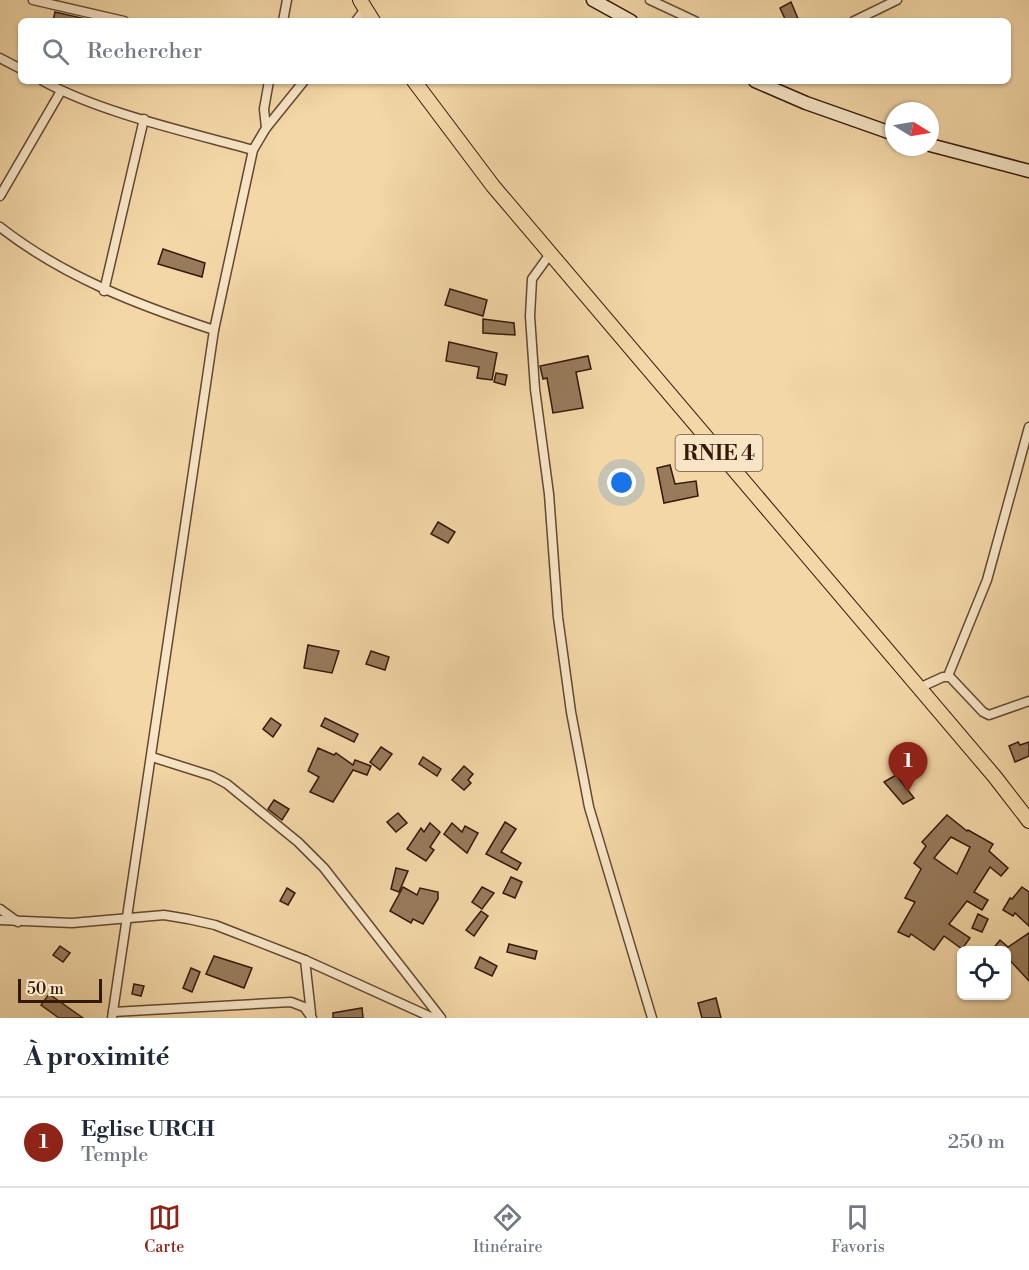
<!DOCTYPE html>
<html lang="fr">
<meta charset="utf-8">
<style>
:root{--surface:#fff;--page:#f2f2f3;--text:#1f2937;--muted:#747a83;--line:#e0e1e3;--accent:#8f2418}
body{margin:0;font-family:"Libre Bodoni",serif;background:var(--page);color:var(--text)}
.controls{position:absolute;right:18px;bottom:18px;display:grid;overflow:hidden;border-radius:9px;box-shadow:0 2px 4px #0004}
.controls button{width:54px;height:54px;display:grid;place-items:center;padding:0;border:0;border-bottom:2px solid var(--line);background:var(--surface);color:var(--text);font:30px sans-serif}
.compass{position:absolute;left:885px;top:102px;width:54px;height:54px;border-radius:50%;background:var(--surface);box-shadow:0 2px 4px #0004;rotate:101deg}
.scale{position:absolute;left:18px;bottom:15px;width:84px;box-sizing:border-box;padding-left:6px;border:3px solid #341809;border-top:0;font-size:16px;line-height:21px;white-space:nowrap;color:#341809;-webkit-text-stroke:4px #f7e5c6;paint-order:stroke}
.you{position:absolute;left:622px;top:483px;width:21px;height:21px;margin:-15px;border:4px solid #fff;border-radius:50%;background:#1a73e8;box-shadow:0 0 0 9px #1a73e833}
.badge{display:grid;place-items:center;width:39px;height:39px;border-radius:50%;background:var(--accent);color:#fff;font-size:20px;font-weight:700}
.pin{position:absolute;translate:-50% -50px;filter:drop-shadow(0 2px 3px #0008)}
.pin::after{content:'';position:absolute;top:32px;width:21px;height:18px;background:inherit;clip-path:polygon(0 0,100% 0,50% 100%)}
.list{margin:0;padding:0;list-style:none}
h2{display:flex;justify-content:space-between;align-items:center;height:78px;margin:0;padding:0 24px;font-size:26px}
h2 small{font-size:20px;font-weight:400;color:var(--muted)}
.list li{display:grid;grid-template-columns:39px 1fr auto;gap:18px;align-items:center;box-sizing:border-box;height:90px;padding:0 24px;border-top:2px solid var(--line)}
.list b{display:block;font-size:22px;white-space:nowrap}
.list p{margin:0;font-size:20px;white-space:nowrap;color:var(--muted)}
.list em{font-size:20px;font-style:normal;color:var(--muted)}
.icon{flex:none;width:33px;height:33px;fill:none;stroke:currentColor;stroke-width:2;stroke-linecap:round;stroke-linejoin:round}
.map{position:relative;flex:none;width:1029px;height:1018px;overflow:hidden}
.search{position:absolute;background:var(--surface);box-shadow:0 2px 4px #0004;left:18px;right:18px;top:18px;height:66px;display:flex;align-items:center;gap:15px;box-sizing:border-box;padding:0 21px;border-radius:9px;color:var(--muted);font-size:22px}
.sheet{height:168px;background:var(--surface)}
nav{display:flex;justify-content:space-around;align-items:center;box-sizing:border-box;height:84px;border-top:2px solid var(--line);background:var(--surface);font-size:16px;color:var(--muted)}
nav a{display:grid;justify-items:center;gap:3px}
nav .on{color:var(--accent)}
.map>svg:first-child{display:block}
.building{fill:#977b5b;stroke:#341809;stroke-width:1.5;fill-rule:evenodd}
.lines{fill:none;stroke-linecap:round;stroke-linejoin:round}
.minor-casing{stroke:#644830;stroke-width:11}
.secondary-casing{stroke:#341809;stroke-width:15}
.primary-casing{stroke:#341809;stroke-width:16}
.minor{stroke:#f7e5c6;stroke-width:8}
.secondary{stroke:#f7e5c6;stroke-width:12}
.primary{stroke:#f3d7a7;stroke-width:14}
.labels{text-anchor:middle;stroke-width:4.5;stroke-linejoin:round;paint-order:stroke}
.shield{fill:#f7e5c6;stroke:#6e5642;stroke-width:1.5}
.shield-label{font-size:21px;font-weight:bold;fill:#341809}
</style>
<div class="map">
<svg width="1029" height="1018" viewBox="0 0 1029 1018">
<rect width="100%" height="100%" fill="#f3d7a7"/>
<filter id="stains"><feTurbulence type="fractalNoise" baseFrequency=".00333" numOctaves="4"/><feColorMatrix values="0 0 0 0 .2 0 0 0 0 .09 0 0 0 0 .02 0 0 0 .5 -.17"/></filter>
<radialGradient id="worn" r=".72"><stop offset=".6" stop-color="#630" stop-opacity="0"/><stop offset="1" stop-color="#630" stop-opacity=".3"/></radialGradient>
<g class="building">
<path d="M791,2L799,21H786L780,8Z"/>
<path d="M55,12L86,19V21H53Z"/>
<path d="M163,249L205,263L202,277L158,264Z"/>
<path d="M450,289L487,300L483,316L445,305Z"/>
<path d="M483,319L514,323L515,335L483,333Z"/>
<path d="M449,342L497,353L492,380L477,378L479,367L446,361Z"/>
<path d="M588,356L591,369L576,372L583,408L553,413L547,378L543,379L540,366Z"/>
<path d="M496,373L507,375L505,385L494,382Z"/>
<path d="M670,465L675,484L696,481L698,496L664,503L657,468Z"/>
<path d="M438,522L455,532L448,543L431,534Z"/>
<path d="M308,645L339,651L332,673L304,668Z"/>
<path d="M371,651L389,657L385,670L366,664Z"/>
<path d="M271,718L281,725L273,737L263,729Z"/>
<path d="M325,718L358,734L354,742L321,726Z"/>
<path d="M1018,742L1020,745L1029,742V756L1015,762L1009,746Z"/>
<path d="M381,747L392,754L380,770L370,762Z"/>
<path d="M318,748L334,755L336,753L353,765L355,760L371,766L367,775L353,770L333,802L310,792L319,777L308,771Z"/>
<path d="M423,757L441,769L437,776L419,764Z"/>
<path d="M464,766L473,774L468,780L471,783L464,790L452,780Z"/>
<path d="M896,775L914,798L903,804L884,782Z"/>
<path d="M274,800L289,809L282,820L268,809Z"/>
<path d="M398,813L407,823L396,832L387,822Z"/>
<path d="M947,815L967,831L968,830L993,844L989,851L1008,868L1001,876L990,867L974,892L988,900L982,910L967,901L949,924L970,938L962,949L944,936L934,950L911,934L909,937L898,932L915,902L905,898L921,869L914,863L926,846L922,842ZM951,837L970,847L957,874L934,858Z"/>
<path d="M505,822L516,829L501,852L521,863L517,870L486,854Z"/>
<path d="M430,823L440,832L430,847L434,850L426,861L407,849L421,828L424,832Z"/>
<path d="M452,823L462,832L465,826L478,833L467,853L444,834Z"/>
<path d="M396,868L408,871L399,892L391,889Z"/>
<path d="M511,877L522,882L515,898L503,893Z"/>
<path d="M403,887L417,895L420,888L438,892V899L423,924L413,919L411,923L390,911Z"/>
<path d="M482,887L494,893L482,909L472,902Z"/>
<path d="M1022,887L1029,892V926L1015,913L1013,916L1003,910L1010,898L1012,899Z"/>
<path d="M287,888L295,893L288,905L280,901Z"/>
<path d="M481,911L488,916L474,936L466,930Z"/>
<path d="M978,914L988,919L982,932L972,928Z"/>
<path d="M1029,933V981L1006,956V951H991L1000,940L1008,947Z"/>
<path d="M509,944L537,951L535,959L507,952Z"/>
<path d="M60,946L70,953L63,962L53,955Z"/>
<path d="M214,956L252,968L244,988L206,974Z"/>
<path d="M480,957L497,966L492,976L475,968Z"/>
<path d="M191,968L200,972L192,992L183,988Z"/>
<path d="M134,984L144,986L141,996L132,994Z"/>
<path d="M49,994L83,1018H59L41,1005Z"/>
<path d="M716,998L721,1018H702L698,1003Z"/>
<path d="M362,1008L363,1018H333V1013Z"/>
</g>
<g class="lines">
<g class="minor-casing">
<g id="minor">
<path d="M33,0L124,21"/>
<path d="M650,0L695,21"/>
<path d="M283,21L287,0"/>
<path d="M356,21L365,9"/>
<path d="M854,21L897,0"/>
<path d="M0,58L21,69"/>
<path d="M43,81C101,113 188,132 253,150"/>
<path d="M266,128L264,109L269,81"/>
<path d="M0,196L61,91"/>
<path d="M0,227C64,277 138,305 214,330"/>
<path d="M550,254L532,279L530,316L535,389L549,494L558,617L571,712L589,807L652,1018"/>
<path d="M104,291L144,119"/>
<path d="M948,676L987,580L1029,427"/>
<path d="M919,688L943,677H950L983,712L989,715L1029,701"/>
<path d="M152,757L212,776L227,784L298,842L324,868L441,1018"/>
<path d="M0,909L18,922"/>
<path d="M0,920L72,923L164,915L188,919L215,925L305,960L433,1018"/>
<path d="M305,960L311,1013"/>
<path d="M113,1012L291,1002L304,1007L312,1018"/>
<path d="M112,1018L214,330L253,150L266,128L304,81"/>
</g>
</g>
<g class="secondary-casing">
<g id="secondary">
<path d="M593,0L631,21"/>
<path d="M755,81L806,103L894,134"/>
<path d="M930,145L1029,171"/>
</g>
</g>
<g class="primary-casing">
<g id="primary">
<path d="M360,0L373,21"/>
<path d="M414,81L493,186L995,777L1029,821"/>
</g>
</g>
<use href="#minor" class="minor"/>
<use href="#secondary" class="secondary"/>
<use href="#primary" class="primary"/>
</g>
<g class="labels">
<rect class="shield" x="675.5" y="435" width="87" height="36" rx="4.5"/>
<g class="shield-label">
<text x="719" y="460">RNIE 4</text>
</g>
</g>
<rect width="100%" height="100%" filter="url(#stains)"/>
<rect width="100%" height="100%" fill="url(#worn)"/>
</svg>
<div class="controls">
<button><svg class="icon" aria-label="locate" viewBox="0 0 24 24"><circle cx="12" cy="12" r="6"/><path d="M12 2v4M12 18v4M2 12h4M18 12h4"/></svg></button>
</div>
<svg class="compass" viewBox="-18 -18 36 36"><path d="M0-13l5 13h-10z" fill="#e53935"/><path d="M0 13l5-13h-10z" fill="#747a83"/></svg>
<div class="scale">50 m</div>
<div class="you"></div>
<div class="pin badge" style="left:908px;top:792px">1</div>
<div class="search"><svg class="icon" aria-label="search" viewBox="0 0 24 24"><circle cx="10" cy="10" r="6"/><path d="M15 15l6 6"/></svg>Rechercher</div>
</div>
<section class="sheet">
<h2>À proximité<small></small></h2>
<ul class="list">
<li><span class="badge">1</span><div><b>Eglise URCH</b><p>Temple</p></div><em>250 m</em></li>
</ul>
</section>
<nav>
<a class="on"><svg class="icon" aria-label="map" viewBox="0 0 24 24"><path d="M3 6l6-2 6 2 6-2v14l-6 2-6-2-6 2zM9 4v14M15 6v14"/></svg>Carte</a>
<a><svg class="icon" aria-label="directions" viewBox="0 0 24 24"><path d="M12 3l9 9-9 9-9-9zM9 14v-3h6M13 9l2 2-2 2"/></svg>Itinéraire</a>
<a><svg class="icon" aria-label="saved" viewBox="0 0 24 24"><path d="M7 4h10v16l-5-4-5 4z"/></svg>Favoris</a>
</nav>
